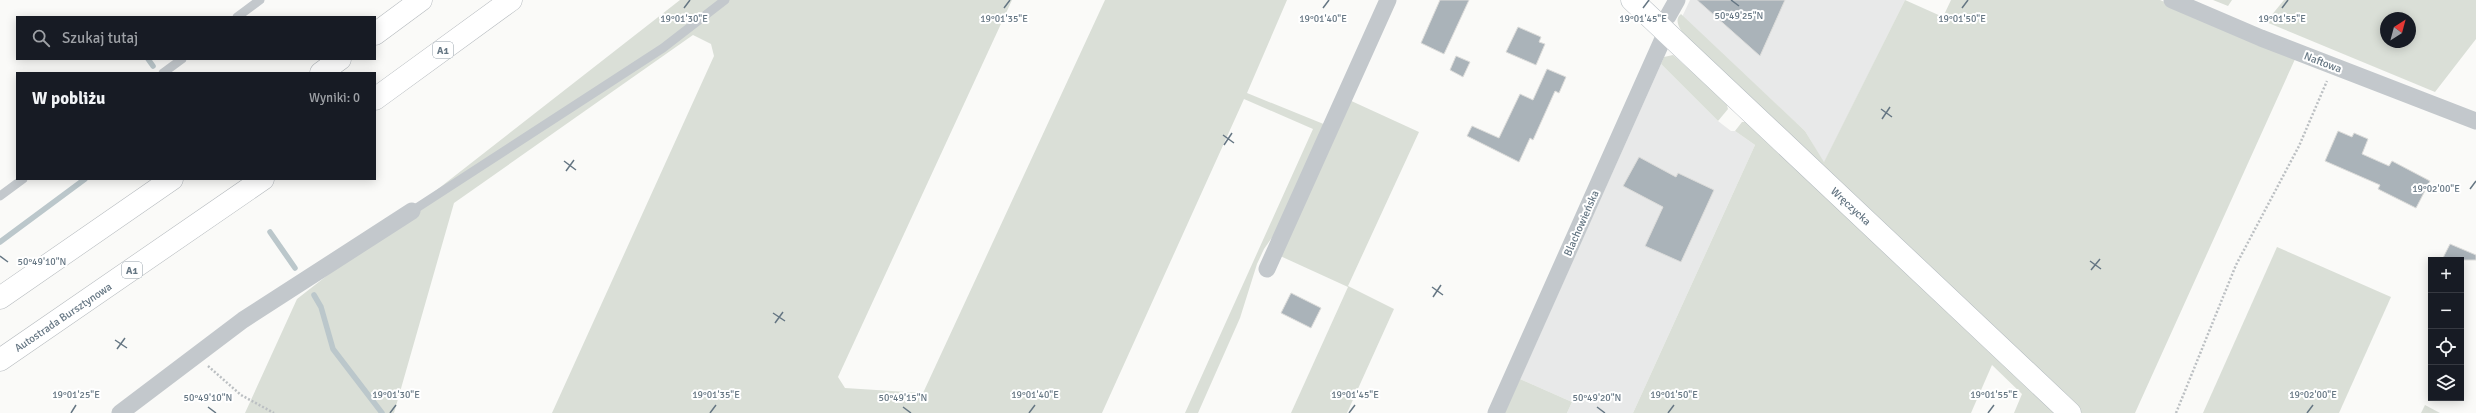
<!DOCTYPE html>
<html lang="pl">
<meta charset="utf-8">
<style>
:root{--surface:#171b24;--page:#242831;--text:#f1f3f6;--muted:#9ea1a6;--line:#363941}
body{margin:0;font-family:Signika,sans-serif;background:var(--page);color:var(--text)}
.controls{position:absolute;right:12px;bottom:12px;display:grid;overflow:hidden;border-radius:0px;box-shadow:0 2px 10px #0003}
.controls button{width:36px;height:36px;display:grid;place-items:center;padding:0;border:0;border-bottom:1px solid var(--line);background:var(--surface);color:var(--text);font:20px sans-serif}
.compass{position:absolute;left:2380px;top:12px;width:36px;height:36px;border-radius:50%;background:var(--surface);box-shadow:0 2px 10px #0003;rotate:36deg}
.list{margin:0;padding:0;list-style:none}
h2{display:flex;justify-content:space-between;align-items:center;height:52px;margin:0;padding:0 16px;font-size:17px}
h2 small{font-size:13px;font-weight:400;color:var(--muted)}
.icon{flex:none;width:22px;height:22px;fill:none;stroke:currentColor;stroke-width:2;stroke-linecap:round;stroke-linejoin:round}
.map{position:relative;flex:none;width:2476px;height:413px;overflow:hidden}
.search{position:absolute;background:var(--surface);box-shadow:0 2px 10px #0003;left:16px;top:16px;width:360px;height:44px;display:flex;align-items:center;gap:10px;box-sizing:border-box;padding:0 14px;border-radius:0px;color:var(--muted);font-size:15px}
.panel{position:absolute;background:var(--surface);box-shadow:0 2px 10px #0003;left:16px;top:72px;width:360px;height:108px;border-radius:0px}
.map>svg:first-child{display:block}
.built{fill:#e8e9e9}
.green{fill:#dadfd7;fill-rule:evenodd}
.lines{fill:none;stroke-linecap:round;stroke-linejoin:round}
.stream{stroke:#bbc7cb;stroke-width:5.5}
.building{fill:#aab3b9;stroke:#dcdcda}
.secondary-casing{stroke:#b3babf;stroke-width:23}
.motorway-casing{stroke:#b4b9bd;stroke-width:23}
.path{stroke:#bbbfc2;stroke-width:2.5;stroke-dasharray:2 2;stroke-linecap:butt}
.service{stroke:#c3c8cc;stroke-width:9}
.minor{stroke:#c3c8cc;stroke-width:17}
.secondary{stroke:#fff;stroke-width:22}
.motorway{stroke:#fff;stroke-width:22}
.ticks{fill:none;stroke:#657683;stroke-width:1.5}
.labels{text-anchor:middle;stroke-width:4;stroke-linejoin:round;paint-order:stroke}
.shield{fill:#fff;stroke:#939fa8;stroke-width:1}
.shield-label{font-size:10px;font-weight:bold;fill:#657683}
.street-label{font-size:11px;fill:#657683;stroke:#fff}
.ticks-label{font-size:10px;text-anchor:middle;fill:#657683;stroke:#fff;stroke-width:4;stroke-linejoin:round;paint-order:stroke}
</style>
<div class="map">
<svg width="2476" height="413" viewBox="0 0 2476 413">
<rect width="100%" height="100%" fill="#fafaf8"/>
<g class="built">
<path d="M1690,0H1905L1824,163L1805,131L1682,17Z"/>
<path d="M1661,64L1718,121L1731,131H1735L1755,145L1633,413H1567L1572,402L1520,379Z"/>
</g>
<g class="green">
<path d="M680,0H1012L838,377L845,388L923,393L1105,0H1287L1247,93L1326,125L1280,226L1264,249L1257,264L1240,318L1198,413H1185L1313,129L1244,99L1102,413H552L714,56L711,44L693,35L454,203L394,413H245L297,299Z"/>
<path d="M1905,0L1943,17L1951,0H2160L2296,57L2135,413H2082L1702,54C1695,47 1668,23 1681,14L1805,131L1824,162Z"/>
<path d="M2213,0H2232L2228,6Z"/>
<path d="M2284,0H2476V39L2435,92L2266,22ZM2386,18H2410V42H2386Z"/>
<path d="M1673,55L1726,102L1728,109L1718,121L1661,64L1664,57Z"/>
<path d="M1347,99L1419,132L1348,286L1394,309L1347,413H1291L1348,287L1278,255Z"/>
<path d="M1742,122H1748L2057,413H2014L2022,394L1992,365L1971,413H1633L1755,145L1735,131Z"/>
<path d="M2277,247L2391,297L2339,413H2203Z"/>
<path d="M1520,379L1572,402L1567,413H1504Z"/>
<path d="M2425,405L2440,413H2421Z"/>
</g>
<g class="lines">
<g class="stream">
<path d="M148,59L153,66"/>
<path d="M270,232L295,268"/>
<path d="M0,242L85,179"/>
<path d="M314,295L321,307L333,349L382,413"/>
</g>
</g>
<g class="building">
<path d="M1440,0H1469L1444,54L1421,43Z"/>
<path d="M1697,0H1785L1760,56Z"/>
<path d="M1518,27L1541,37L1539,42L1545,44L1536,65L1506,52Z"/>
<path d="M1456,56L1470,62L1463,77L1450,70Z"/>
<path d="M1547,69L1566,77L1559,93L1555,91L1533,140L1530,138L1519,162L1467,136L1472,126L1499,138L1520,94L1533,100Z"/>
<path d="M2338,131L2352,137L2354,133L2368,139L2362,154L2389,166L2392,161L2430,181L2416,208L2378,189L2380,185L2325,161Z"/>
<path d="M1639,157L1676,177L1678,173L1714,190L1681,262L1645,246L1663,207L1623,186Z"/>
<path d="M2450,244L2476,255V260H2442Z"/>
<path d="M1291,293L1321,308L1311,328L1281,313Z"/>
</g>
<g class="lines">
<g class="secondary-casing">
<path id="secondary" d="M1632,0L2070,413"/>
</g>
<g class="motorway-casing">
<g id="motorway">
<path d="M375,34L421,0"/>
<path d="M321,73L340,59"/>
<path d="M375,99L511,0"/>
<path d="M0,298L172,179"/>
<path d="M0,360L263,179"/>
</g>
</g>
<g class="path">
<path d="M208,366L241,395L274,413"/>
<path d="M2176,413L2236,265L2299,146L2327,81"/>
</g>
<g class="service">
<path d="M237,17L260,0"/>
<path d="M163,73L182,59"/>
<path d="M0,196L23,179"/>
<path d="M412,211L663,48L725,0"/>
</g>
<g class="minor">
<path d="M2172,0L2261,38L2476,121"/>
<path d="M1658,25L1668,16L1677,0"/>
<path d="M1267,269L1388,0"/>
<path d="M120,413L243,320L412,211"/>
<path d="M1496,413L1666,32"/>
</g>
<use href="#secondary" class="secondary"/>
<use href="#motorway" class="motorway"/>
</g>
<path class="ticks" d="M1731,0L1739,6M684,8L690,0M1004,8L1010,0M1323,8L1329,0M1643,8L1649,0M1962,8L1968,0M2282,8L2288,0M1881,109L1892,117M1882,119L1890,107M1223,135L1234,143M1224,145L1232,133M564,161L576,170M566,171L574,160M2470,189L2476,181M0,256L8,262M2090,261L2101,269M2091,270L2100,259M1432,287L1443,295M1433,297L1441,285M773,313L785,321M775,323L783,312M115,340L127,348M117,349L125,338M208,407L216,413M903,407L911,413M1597,407L1605,413M71,413L76,405M390,413L396,405M710,413L716,405M1029,413L1035,405M1349,413L1355,405M1668,413L1674,405M1988,413L1994,405M2307,413L2313,405"/>
<g class="labels">
<g class="shield">
<rect x="433" y="42" width="20" height="16" rx="3"/>
<rect x="122" y="262" width="20" height="16" rx="3"/>
</g>
<g class="shield-label">
<text x="443" y="54">A1</text>
<text x="132" y="274">A1</text>
</g>
<g class="street-label">
<text transform="translate(2323 62) rotate(21)" y="4">Naftowa</text>
<text transform="translate(1851 206) rotate(43)" y="4">Wręczycka</text>
<text transform="translate(1581 223) rotate(-66)" y="4">Blachowieńska</text>
<text transform="translate(63 317) rotate(-34)" y="4">Autostrada Bursztynowa</text>
</g>
</g>
<g class="ticks-label">
<text x="1739" y="19">50°49'25"N</text>
<text x="1004" y="22">19°01'35"E</text>
<text x="1962" y="22">19°01'50"E</text>
<text x="2282" y="22">19°01'55"E</text>
<text x="684" y="22">19°01'30"E</text>
<text x="1323" y="22">19°01'40"E</text>
<text x="1643" y="22">19°01'45"E</text>
<text x="2436" y="192">19°02'00"E</text>
<text x="42" y="265">50°49'10"N</text>
<text x="76" y="398">19°01'25"E</text>
<text x="396" y="398">19°01'30"E</text>
<text x="716" y="398">19°01'35"E</text>
<text x="1035" y="398">19°01'40"E</text>
<text x="1355" y="398">19°01'45"E</text>
<text x="1674" y="398">19°01'50"E</text>
<text x="1994" y="398">19°01'55"E</text>
<text x="2313" y="398">19°02'00"E</text>
<text x="208" y="401">50°49'10"N</text>
<text x="903" y="401">50°49'15"N</text>
<text x="1597" y="401">50°49'20"N</text>
</g>
</svg>
<div class="controls">
<button>+</button>
<button>−</button>
<button><svg class="icon" aria-label="locate" viewBox="0 0 24 24"><circle cx="12" cy="12" r="6"/><path d="M12 2v4M12 18v4M2 12h4M18 12h4"/></svg></button>
<button><svg class="icon" aria-label="layers" viewBox="0 0 24 24"><path d="M12 4l9 5-9 5-9-5zM3 14l9 5 9-5"/></svg></button>
</div>
<svg class="compass" viewBox="-18 -18 36 36"><path d="M0-13l5 13h-10z" fill="#e53935"/><path d="M0 13l5-13h-10z" fill="#9ea1a6"/></svg>
<div class="search"><svg class="icon" aria-label="search" viewBox="0 0 24 24"><circle cx="10" cy="10" r="6"/><path d="M15 15l6 6"/></svg>Szukaj tutaj</div>
<section class="panel">
<h2>W pobliżu<small>Wyniki: 0</small></h2>
<ul class="list">
</ul>
</section>
</div>
